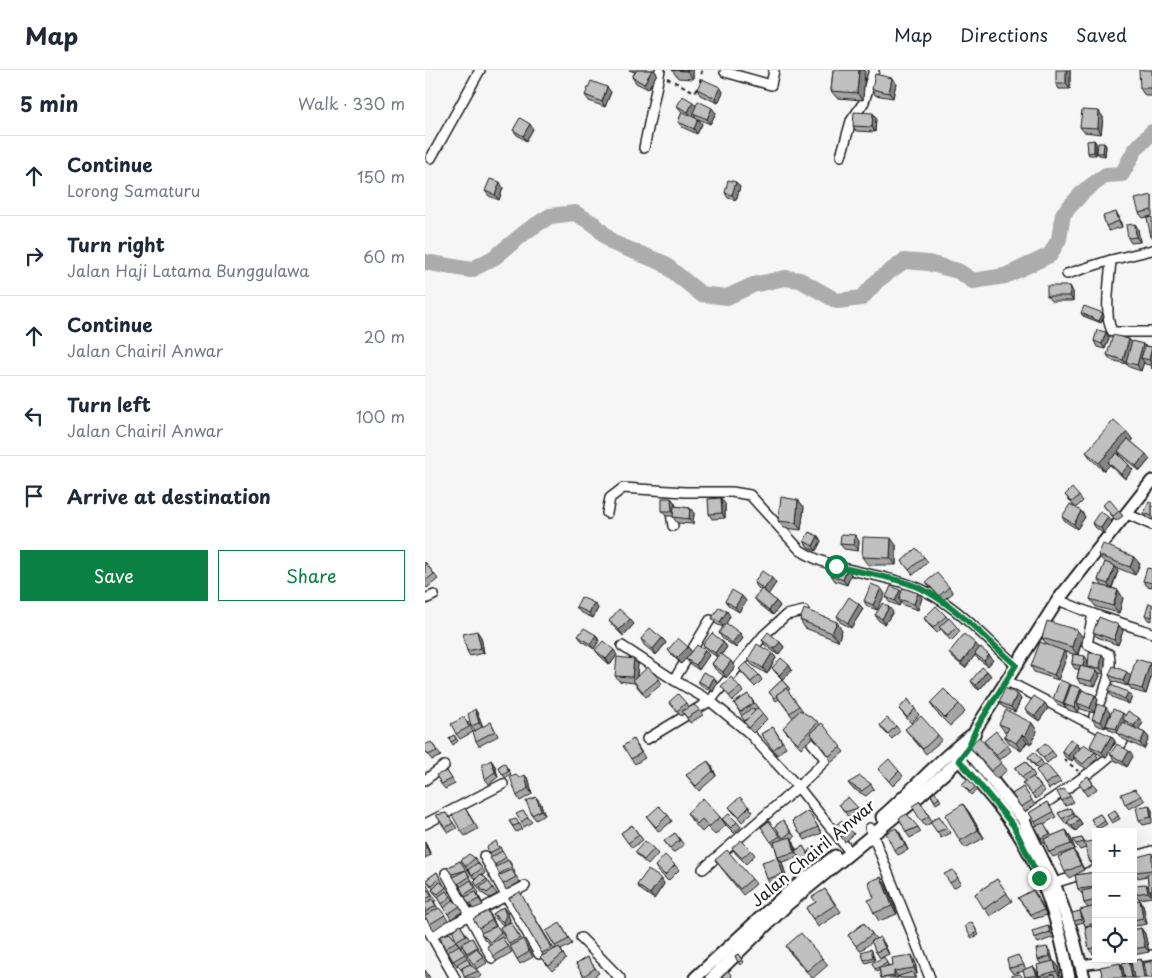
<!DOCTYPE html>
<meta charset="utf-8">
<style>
:root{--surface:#fff;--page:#f2f2f3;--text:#1f2937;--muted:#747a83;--line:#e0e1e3;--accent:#0b8043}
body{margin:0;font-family:"Playpen Sans",sans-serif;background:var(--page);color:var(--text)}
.controls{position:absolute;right:15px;bottom:15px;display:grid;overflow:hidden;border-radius:0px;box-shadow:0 5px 20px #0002}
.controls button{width:45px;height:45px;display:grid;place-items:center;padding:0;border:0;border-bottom:1px solid var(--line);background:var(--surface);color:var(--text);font:25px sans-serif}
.stop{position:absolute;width:15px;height:15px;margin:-11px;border:4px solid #0b8043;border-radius:50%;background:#fff}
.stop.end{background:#0b8043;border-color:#fff;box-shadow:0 1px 5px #0008}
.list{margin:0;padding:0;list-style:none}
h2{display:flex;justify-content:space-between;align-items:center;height:65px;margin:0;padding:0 20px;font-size:21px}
h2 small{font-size:16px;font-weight:400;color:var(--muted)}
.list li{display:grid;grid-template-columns:32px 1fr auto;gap:15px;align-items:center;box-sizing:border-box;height:80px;padding:0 20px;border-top:1px solid var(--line)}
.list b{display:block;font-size:19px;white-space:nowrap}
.list p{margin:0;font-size:16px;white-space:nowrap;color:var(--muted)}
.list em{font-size:16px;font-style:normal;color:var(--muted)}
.actions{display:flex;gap:10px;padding:15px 20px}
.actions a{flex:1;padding:11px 0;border:1px solid var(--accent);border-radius:0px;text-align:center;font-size:18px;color:var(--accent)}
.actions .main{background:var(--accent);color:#fff}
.icon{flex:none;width:28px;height:28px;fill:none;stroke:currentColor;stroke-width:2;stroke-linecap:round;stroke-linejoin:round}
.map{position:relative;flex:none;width:727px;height:908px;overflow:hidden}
header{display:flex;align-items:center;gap:30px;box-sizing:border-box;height:70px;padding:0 25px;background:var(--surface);border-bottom:1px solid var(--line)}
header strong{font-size:24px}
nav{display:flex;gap:28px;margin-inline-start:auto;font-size:18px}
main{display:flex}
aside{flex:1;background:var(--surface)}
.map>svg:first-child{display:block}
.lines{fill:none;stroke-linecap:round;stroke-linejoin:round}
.river{stroke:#acacac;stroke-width:16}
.minor-casing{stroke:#1c1c1c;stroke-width:12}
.major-casing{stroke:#1c1c1c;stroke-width:15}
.path{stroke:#1c1c1c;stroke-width:2;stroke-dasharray:4 4;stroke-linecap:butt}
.minor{stroke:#fff;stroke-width:9}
.major{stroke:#fff;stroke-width:11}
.wall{fill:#a5a5a5;stroke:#1c1c1c}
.shaded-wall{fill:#868686;stroke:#1c1c1c}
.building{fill:#c0c0c0;stroke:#1c1c1c}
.route{stroke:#0b8043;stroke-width:6}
.labels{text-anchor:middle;stroke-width:5;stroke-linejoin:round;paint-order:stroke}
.street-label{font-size:16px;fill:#1c1c1c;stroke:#fff}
</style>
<header>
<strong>Map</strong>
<nav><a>Map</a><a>Directions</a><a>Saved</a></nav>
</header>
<main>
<aside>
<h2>5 min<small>Walk · 330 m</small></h2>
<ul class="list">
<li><svg class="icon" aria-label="ahead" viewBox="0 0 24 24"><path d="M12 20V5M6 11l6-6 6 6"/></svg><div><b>Continue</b><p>Lorong Samaturu</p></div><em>150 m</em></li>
<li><svg class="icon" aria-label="right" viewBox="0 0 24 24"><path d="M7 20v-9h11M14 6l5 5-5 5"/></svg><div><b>Turn right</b><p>Jalan Haji Latama Bunggulawa</p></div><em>60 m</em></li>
<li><svg class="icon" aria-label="ahead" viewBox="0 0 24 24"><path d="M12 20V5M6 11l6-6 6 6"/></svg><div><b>Continue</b><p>Jalan Chairil Anwar</p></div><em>20 m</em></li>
<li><svg class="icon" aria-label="left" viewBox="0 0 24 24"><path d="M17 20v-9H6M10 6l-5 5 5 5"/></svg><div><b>Turn left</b><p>Jalan Chairil Anwar</p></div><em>100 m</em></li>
<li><svg class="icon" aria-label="arrive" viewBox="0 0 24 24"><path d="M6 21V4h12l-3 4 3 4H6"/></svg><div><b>Arrive at destination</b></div></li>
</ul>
<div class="actions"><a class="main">Save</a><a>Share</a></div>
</aside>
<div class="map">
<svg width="727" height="908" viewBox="0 0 727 908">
<rect width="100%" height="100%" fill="#f6f6f6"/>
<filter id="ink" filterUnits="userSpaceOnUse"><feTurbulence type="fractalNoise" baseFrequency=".02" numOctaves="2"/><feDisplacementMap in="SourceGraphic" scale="10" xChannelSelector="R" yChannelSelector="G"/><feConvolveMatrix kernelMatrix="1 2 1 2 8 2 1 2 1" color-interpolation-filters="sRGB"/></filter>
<g filter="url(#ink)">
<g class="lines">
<path class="river" d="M0,192L46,200L70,187L103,160L125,146L150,143L169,154L188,173L238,193L276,224L302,227L328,215L360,208L375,210L412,231L437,228L453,210L479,191L503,193L533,201L548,211L580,206L625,185L634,169L638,144L659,121L681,105L697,104L710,80L727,62"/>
<g class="minor-casing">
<g id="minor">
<path d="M300,2L346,15L349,0"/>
<path d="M219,78L235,0"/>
<path d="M416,86L426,51L439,32L449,0"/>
<path d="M6,88L55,0"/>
<path d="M727,180L686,190C685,207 678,249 688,262H727"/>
<path d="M642,204L686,190"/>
<path d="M245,436L248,456"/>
<path d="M182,443L185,428L198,418L260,422H307L325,425L375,480C408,502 451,502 488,516C528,530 559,568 591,595"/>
<path d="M702,444L727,455"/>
<path d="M0,529L9,525"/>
<path d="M633,530L668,544L662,574L684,584C689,604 676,627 669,646"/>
<path d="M668,544L727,563"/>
<path d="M197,576L249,610L285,631L323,662L373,717L421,777"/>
<path d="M249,610L285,550"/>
<path d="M582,611L698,671C688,691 619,733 598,749"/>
<path d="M222,669L285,631L338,566L361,545L379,541"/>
<path d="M0,710L19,696"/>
<path d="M0,754L78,714"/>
<path d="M445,758L505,908"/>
<path d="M59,786L114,884"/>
<path d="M708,787L727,781"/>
<path d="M278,799L373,717L401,690L387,673"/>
<path d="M21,803L67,888"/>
<path d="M629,813L671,800"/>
<path d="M0,854L30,908"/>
<path d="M7,865L100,816"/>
<path d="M156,868L195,908"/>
<path d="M708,888L727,885"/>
<path d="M656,895L699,889"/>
</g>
</g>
<g class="major-casing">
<g id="major">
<path d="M538,674L598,749L629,813L647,862L659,908"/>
<path d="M531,686C550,709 571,730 587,754C616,796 636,858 644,908"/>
<path d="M457,747C488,720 515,688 548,664"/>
<path d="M270,908L361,824L410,786"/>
<path d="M287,908L363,834L490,730L534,690L543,678L552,657L633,530L727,411"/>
</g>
</g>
<g class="path">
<path d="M242,8L270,22L273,17"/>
<path d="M275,12L277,0"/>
<path d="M639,689L653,701"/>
</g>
<use href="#minor" class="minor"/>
<use href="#major" class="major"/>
</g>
<g class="wall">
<path d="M204,0H229L232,4L223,19L211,13L207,7L210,2Z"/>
<path d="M247,0H268V9L253,8Z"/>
<path d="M408,0H440L438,30L412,28L406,21Z"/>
<path d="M645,0V19H634L631,14Z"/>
<path d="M727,0V26H720L715,18Z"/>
<path d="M471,13L468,28L450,25L447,19Z"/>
<path d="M295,17L298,22L293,33L275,25L272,19Z"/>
<path d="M186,22L180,37L164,31L160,25Z"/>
<path d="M268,32L271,36L291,43L285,54L271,48L268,43L267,46L273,49L277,54L272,64L257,57L253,52L257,42L252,36Z"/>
<path d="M678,47L676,64L659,62L655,57Z"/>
<path d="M451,48L450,62L431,61L428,56Z"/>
<path d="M108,59L101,71L92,65L88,60Z"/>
<path d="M669,70L671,73V85H664L663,83Z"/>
<path d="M679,73L681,76L680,86L674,85L672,83Z"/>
<path d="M311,112L315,117L311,130L303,128L300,123Z"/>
<path d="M78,118L74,130L64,126L60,121Z"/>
<path d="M727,125V146L718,148L714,143Z"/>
<path d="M691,142L694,147L697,157L684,161L681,156Z"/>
<path d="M710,154L713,159L715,172L706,173L703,168Z"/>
<path d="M645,216L648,222V231H626L622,226Z"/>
<path d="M656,243L679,246L676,253L658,246Z"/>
<path d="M684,268L680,279L672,277L669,271Z"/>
<path d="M704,269L706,272L718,274L720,276L727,277V299L726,295L720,294L719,292L716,301L704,297L702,294L686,290L682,285Z"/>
<path d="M708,370L706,371L725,389L715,401L697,387L695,384L694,385L708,400L700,409L685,395L679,401L666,389L661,382Z"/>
<path d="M640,425L654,426L658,431L651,438Z"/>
<path d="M246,428L250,433V436L265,438L269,443L268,454L252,453L248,447V446H241L237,441Z"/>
<path d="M373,430L379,437L376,460L359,458L353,451Z"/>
<path d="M727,433V450L723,448L719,443Z"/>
<path d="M300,434V448L287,449L284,444Z"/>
<path d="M678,435L694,441L698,446L691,451Z"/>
<path d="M656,441L660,447L652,459L641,452L637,447Z"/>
<path d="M683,447L687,452L679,464L671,458L667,453Z"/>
<path d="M393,466L396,471L391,481L383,477L379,471Z"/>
<path d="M434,471L433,481L419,479L415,474Z"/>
<path d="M471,475V495H443L437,487Z"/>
<path d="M673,485L715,494L710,505L690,497L693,501L687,518L693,520L698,528L694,543L671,537L665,529L677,515L673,510L680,493Z"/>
<path d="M499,487L503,492L488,505L477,491Z"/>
<path d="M0,492L13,509L2,518L0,516Z"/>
<path d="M422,499L426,504L422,515L410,511L406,505Z"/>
<path d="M727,499V517L722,516L718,511Z"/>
<path d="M329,512L351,513L343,524L351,531L355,536L348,545L333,533L329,528L336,520L333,518Z"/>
<path d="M501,512L524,517L528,523L517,531Z"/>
<path d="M477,522L497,528L493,540L478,535L476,532L474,536L464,532L461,527Z"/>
<path d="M460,524L452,540L442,536L439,531Z"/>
<path d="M317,526L321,531L314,542L304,536L300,531Z"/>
<path d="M169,533L173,538L168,548L155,542L151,537Z"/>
<path d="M434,534L438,539L426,558L415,552L412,546Z"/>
<path d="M727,534V551L723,550L720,545Z"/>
<path d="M468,542L460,554L454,551L450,545Z"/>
<path d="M305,546L301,553L318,568L311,578L297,568L294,563L298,557L291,554L287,548Z"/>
<path d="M521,546L523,549L532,557L535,562L526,571L516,559L512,563L502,553L499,548Z"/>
<path d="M375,550L417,560L413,571L380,558Z"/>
<path d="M184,551L209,554L198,566L188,556Z"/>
<path d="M694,555L698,561L693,575L672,567L668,562Z"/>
<path d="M652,560L658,568L653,585L663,591L662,598L664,599L663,597L677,584L680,589L679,604L674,603L675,606L670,616L655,613L652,608L654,599H650L647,594L648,584L638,581L642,586L633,610L609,602L606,596L622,575L617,568Z"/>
<path d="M171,565L174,571L169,579L157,571L153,566Z"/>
<path d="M56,567L59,583L45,586L42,581Z"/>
<path d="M237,568L241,573L231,585L219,575L216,569Z"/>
<path d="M337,570L355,572L359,577L353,585L340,575Z"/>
<path d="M298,572L302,577L297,584L310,597L301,608L290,599L287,594L292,587L282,580L278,575Z"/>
<path d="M263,577L267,582L284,585L274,600L265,594L261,589L266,582L256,594L247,585L243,580Z"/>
<path d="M554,578L564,585L568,590L563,596L553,589L550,585L540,598L528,588L524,583Z"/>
<path d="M170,580L192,585L185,595L174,585Z"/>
<path d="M347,583L351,588L342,604L327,595L323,589Z"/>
<path d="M209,589L213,594L212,606L234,609L237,614L221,627L209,613L194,611L190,606Z"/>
<path d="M725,593L727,596V604L721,624L707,620L703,615Z"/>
<path d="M347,598L367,600L358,610L351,603Z"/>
<path d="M314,599L334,605L337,610L330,617L318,604Z"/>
<path d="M562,601L566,606L554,620L550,617L546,611Z"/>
<path d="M702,602L706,607L702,616L687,611L684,605Z"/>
<path d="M289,607L292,613L288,622L277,617L273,611Z"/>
<path d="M357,610L365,619L363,621L378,641L377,642L393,652L419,682L407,692L388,667L376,678L362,663L358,658L368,648L354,629L351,631L344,622Z"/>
<path d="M646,615L656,618L658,621L670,625L673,630L669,643L656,639L655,637L653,643L643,640L642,638H641L632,634L628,629Z"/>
<path d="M296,616L315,617L318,622L308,631Z"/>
<path d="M683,621L703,622L707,627L704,634L687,627Z"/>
<path d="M323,624L333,638L329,640L330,642L338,644L342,649L328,663L323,658L319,652L320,651L309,633Z"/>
<path d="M592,624L596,629L590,642L578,637L574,632Z"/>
<path d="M483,629L494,645L486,653L474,639Z"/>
<path d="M244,632L261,633L264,637L275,640L278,645L265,653L259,644L256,646L248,637Z"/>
<path d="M505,633L534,634L540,642L525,656L510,641Z"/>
<path d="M620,633L623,638L614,651L604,644L600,639Z"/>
<path d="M685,643L680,658L671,655L667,649Z"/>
<path d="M698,643L700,646L718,653L713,660L720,663L724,668L719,679L696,668L693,664L685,660L681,655Z"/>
<path d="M53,644L58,657L66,652L73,666L54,676L51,671L50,661L46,656Z"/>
<path d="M43,652L48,662L35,669L31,664Z"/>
<path d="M607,653L612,661L606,674L602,672L596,681L585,674L579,666L582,662H580L574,654Z"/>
<path d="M455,655L471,656L475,661L467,669L458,660Z"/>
<path d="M348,657L361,677L352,685L336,664Z"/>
<path d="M480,659L513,665L517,670L501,684L484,664Z"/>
<path d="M29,665L33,671L28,675L24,668Z"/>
<path d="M686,666L690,671L681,688L670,682L673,687L662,699L651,692L649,688L647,691L640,687L637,681L652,673L655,678L669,681L665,676Z"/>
<path d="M559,671L583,675L586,681L575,690Z"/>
<path d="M6,672L16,686L7,690L0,680Z"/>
<path d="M212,675L220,688L210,694L206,689Z"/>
<path d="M544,676L576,693L582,700L572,709L550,684Z"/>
<path d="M612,680L627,681L631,686L622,693Z"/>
<path d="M685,684L708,686L702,697L689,690Z"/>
<path d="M603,687L616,690L619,695L632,707L636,712L624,719L620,714L613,699L607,693Z"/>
<path d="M66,690L70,696L73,707L64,714L60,709Z"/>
<path d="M601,691L610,706L608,707L620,721L611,729L597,713L600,711L590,698Z"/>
<path d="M79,693L86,704L80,708L73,697Z"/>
<path d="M287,696L291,706L274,721L261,705Z"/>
<path d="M453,699L474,701L478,706L468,716Z"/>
<path d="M22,701L30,714L20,719L16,714Z"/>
<path d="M663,706L672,719L662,726L654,713Z"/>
<path d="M94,708L104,710L107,724L95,731L92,726Z"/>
<path d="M423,713L446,714L449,719L441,726L427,718Z"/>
<path d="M537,714L550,717L552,720L546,725Z"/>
<path d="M598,717L610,735L600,742L587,724Z"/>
<path d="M510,722L516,731L511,734L506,725Z"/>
<path d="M645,726L649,732L641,736L637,731Z"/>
<path d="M716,726L720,731L704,739L700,734Z"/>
<path d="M495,731L507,751L514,746L526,763L516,768L506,753L500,756L496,751Z"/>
<path d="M115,732L120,745L111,750L107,745Z"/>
<path d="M622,732L631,747L619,754L627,766L641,760L645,766L650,779L648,780L652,785L659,800L650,805L671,802V883L668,884L664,879L661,857L659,852L651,854L649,851L655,841L663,838L659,833L658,824H657L653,819L650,805L644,808L640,802L647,780L628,787L624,782L620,773H619L616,768L612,755L604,743Z"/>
<path d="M414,734L433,738L436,743L424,748Z"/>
<path d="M304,737H324L328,742L317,752L308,742Z"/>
<path d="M40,738L53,759L40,766L36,761Z"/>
<path d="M645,738L651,747L654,749L657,754L651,761L645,757L642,753L641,754L633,743Z"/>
<path d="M690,740L695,749L687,753L682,745Z"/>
<path d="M727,740V753L718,755L714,750Z"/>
<path d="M98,741L107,752L99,757L96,752Z"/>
<path d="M383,741L397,763L380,770L367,751Z"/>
<path d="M544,742L559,768L540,778L535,771Z"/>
<path d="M21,743L32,758L23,763L11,745Z"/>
<path d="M262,743L295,747L301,755L290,765L282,757L277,762L267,751Z"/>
<path d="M675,744L682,754L673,759L666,749Z"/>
<path d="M243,745L247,751L234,762L222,747Z"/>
<path d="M297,749L312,752L316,757L309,763L301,755Z"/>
<path d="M358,750L370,767L367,769L369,773L371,780L378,776L390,795L382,799L373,785L374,787L357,792L362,809L345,814L342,809L353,787L350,777L336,757L344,751L358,770L359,769L350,756Z"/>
<path d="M84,751L95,754L97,759L91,762Z"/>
<path d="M207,755L218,770L207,778L196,763Z"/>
<path d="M408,757L425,759L429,764L420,772Z"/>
<path d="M493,757L496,762L485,768L481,762Z"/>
<path d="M250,763L259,775L248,783L239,771Z"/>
<path d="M475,763L483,780L473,785L469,780Z"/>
<path d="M657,768L660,773L671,770V797H669L665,792L661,778L655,780L648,770Z"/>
<path d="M0,772L6,785L0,788Z"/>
<path d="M75,776L77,782L85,792L90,802L89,803L95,812L81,820L78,814L76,805L71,797H72L65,788L66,787L64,783Z"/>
<path d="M389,777L397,789L391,793L383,781Z"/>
<path d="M307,778L326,780L330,785L321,794L311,784Z"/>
<path d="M229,779L233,784L223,795L214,787L210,782Z"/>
<path d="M727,783V824L725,821L727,827L714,829L710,824L724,819L722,806L713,808L710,802Z"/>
<path d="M50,788L60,803L58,805L62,809L72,824L65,828L58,824L56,821L49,811L51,809L47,806L36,790Z"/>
<path d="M290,790L327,809L331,814L318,825Z"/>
<path d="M35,791L44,805L54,823L53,824L58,835L48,839L39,825L36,817L22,798Z"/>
<path d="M250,795L254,800L243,811L233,801L230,796Z"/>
<path d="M528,800L536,813L529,818L525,813Z"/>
<path d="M12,802L18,813V814L25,822L23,823L38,841L26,849L17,834L13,827L11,825L7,820L8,818L5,815L1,810Z"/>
<path d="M236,808L239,814L229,829L216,820L212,815Z"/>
<path d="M572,809L587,831L565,846L550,824Z"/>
<path d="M0,812L11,831H9L13,839L14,838L23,850L9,860L0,847L1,845L0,844Z"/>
<path d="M461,815L472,844L454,851L449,843V828Z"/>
<path d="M400,819L416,842L393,857L381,838L391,832Z"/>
<path d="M608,820L622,845L609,849L593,828Z"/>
<path d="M84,828H98L129,879L131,878L121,861L138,858L147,874L136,880L141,889L127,901L115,887L118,885Z"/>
<path d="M715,830L718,835L722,854L711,856L708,852V831Z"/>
<path d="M78,837L82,842L85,850L83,853L86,852L97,870L101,875L108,887L95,894L92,889L84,874L79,856L71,849L68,844Z"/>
<path d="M67,847L71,856L65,859L72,856L80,867L78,869L87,882L72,891L68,886L65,874L59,869L56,863H57L54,858Z"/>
<path d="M547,852L554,865L547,868L545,866Z"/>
<path d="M439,853L451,869L449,870L459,873L464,884L455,888L451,882L447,872L435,881L423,865Z"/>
<path d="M35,855L45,870L47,868L62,893L52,899L42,885L37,875L35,876L47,896L53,901L57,906L53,908H40L38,902L34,895L32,896L20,879L25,863L34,875L31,871Z"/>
<path d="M716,858L720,864L724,882L709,885L708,884V860Z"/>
<path d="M627,861L629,867L613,873L609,868Z"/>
<path d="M361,876L397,888L403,895L388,908H387L366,884Z"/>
<path d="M446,879L447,881L450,890L441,893L439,890Z"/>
<path d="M626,883L628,891H629L633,896L635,907L632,908H600L599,901L588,904L584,898L593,885L601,899L608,896L612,901L614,906L616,894L613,890Z"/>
<path d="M313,884L319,892L315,895L310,886Z"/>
<path d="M162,887L174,903L167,908H160L151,894Z"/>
<path d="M460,890L464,896H462L490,891L492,904H489L491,908H475L474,906L473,907V908H456L454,900L452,902L450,899Z"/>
<path d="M0,900L5,908H0Z"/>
</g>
<g class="shaded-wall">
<path d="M227,0H229L232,4L223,19L219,14Z"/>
<path d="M262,0H268V9L262,1Z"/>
<path d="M434,0H440L438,30L432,23Z"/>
<path d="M641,0H645V19L641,14Z"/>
<path d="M467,8L471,13L468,28L464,23Z"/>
<path d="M182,17L186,22L180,37L177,32Z"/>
<path d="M295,17L298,22L293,33L290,28Z"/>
<path d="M268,32L272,37L266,47L263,42Z"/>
<path d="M287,38L291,43L285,54L282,49Z"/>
<path d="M674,41L678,47L676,64L673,58Z"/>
<path d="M448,43L451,48L450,62L447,57Z"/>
<path d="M273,49L277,54L272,64L269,59Z"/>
<path d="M105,54L108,59L101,71L98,66Z"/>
<path d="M669,70L671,73V85L669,82Z"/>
<path d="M679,73L681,76L680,86L678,83Z"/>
<path d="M75,112L78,118L74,130L70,125Z"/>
<path d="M311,112L315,117L311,130L307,125Z"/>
<path d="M691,142L694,147L697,157L694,151Z"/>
<path d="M710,154L713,159L715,172L711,167Z"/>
<path d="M645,216L648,222V231L645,226Z"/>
<path d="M678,243L679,246L676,253L674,251Z"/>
<path d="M681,262L684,268L680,279L677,274Z"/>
<path d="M704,269L708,275L701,292L702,295L698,290Z"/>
<path d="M718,274L722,280L716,288L719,292L716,301L712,295Z"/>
<path d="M727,278V294L724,290Z"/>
<path d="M702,362L708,370L695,383L693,381L695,384L686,394L683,392L685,395L679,401L674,393Z"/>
<path d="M721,384L725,389L715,401L711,396Z"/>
<path d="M704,395L708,400L700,409L696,404Z"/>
<path d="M246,428L250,433V446L247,441Z"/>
<path d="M296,428L300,434V448L297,443Z"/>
<path d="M373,430L379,437L376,460L371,453Z"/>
<path d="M265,438L269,443L268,454L264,449Z"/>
<path d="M656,441L660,447L652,459L649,454Z"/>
<path d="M683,447L687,452L679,464L676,458Z"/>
<path d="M430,465L434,471L433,481L429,475Z"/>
<path d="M393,466L396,471L391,481L388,476Z"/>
<path d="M466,468L471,475V495L465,488Z"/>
<path d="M709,487L715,494L710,505L705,497Z"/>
<path d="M690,496L693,501L686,519L683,514Z"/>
<path d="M422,499L426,504L422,515L418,510Z"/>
<path d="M347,508L351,513L343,525L339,519Z"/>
<path d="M456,518L460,524L452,540L448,535Z"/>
<path d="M475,520L479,525L474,529L476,532L474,536L470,531Z"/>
<path d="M693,520L698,528L694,543L688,536Z"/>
<path d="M493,523L497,528L493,540L489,534Z"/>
<path d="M317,526L321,531L314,542L310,537Z"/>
<path d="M351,531L355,536L348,545L344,540Z"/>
<path d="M169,533L173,538L168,548L164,543Z"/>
<path d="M434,534L438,539L426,558L423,553Z"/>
<path d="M464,537L468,542L460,554L457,549Z"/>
<path d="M302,541L305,546L299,558L295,552Z"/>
<path d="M205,549L209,554L198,566L194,560Z"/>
<path d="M412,552L417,560L413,571L407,563Z"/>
<path d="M694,555L698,561L693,575L689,570Z"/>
<path d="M652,560L658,568L652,585L647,577Z"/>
<path d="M52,561L56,567L59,583L56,578Z"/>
<path d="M315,563L318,568L311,578L307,573Z"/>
<path d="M171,565L174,571L169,579L165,574Z"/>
<path d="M237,568L241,573L231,585L228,579Z"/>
<path d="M298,572L302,577L293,589L290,583Z"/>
<path d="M355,572L359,577L353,585L349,579Z"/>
<path d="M551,574L555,579L540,598L536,593Z"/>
<path d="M263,577L267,582L256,594L252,588Z"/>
<path d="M189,580L192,585L185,595L181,589Z"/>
<path d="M280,580L284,585L274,600L271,595Z"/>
<path d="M639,581L642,586L633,610L629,605Z"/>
<path d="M347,583L351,588L342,604L338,598Z"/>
<path d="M677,584L680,589L679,604L675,598Z"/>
<path d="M564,585L568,590L563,596L559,591Z"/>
<path d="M660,586L663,591L661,601L658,596Z"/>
<path d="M209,589L213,594L211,613L207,607Z"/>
<path d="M306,591L310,597L301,608L298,602Z"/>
<path d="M725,593L727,596V604L721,624L717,619Z"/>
<path d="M364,595L367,600L358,610L354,605Z"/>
<path d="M672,600L675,606L670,616L666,611Z"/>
<path d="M562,601L566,606L554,620L551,615Z"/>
<path d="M702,602L706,607L702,616L698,611Z"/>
<path d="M289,607L292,613L288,622L284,617Z"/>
<path d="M645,614L649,619L639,634L641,638L638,633Z"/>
<path d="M656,618L660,624L652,633L655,637L653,643L649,638Z"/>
<path d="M703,622L707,627L704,634L700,629Z"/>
<path d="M592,624L596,629L590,642L586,637Z"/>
<path d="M670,625L673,630L669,643L665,638Z"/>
<path d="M620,633L623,638L614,651L610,646Z"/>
<path d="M681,637L685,643L680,658L676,652Z"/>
<path d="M50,639L53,644L58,658L54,653Z"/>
<path d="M698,643L702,648L698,649L700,652L695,665L691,659Z"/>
<path d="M714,648L718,653L712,661L709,656Z"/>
<path d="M607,653L612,661L606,674L600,666Z"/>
<path d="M720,663L724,668L719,679L715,673Z"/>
<path d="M597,665L602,672L596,681L591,673Z"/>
<path d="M686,666L690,671L681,688L677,682Z"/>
<path d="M652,673L655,679L648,686L649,688L647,691L643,686Z"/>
<path d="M704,681L708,686L702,697L698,692Z"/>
<path d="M66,690L70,696L73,707L70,702Z"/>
<path d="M283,691L287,696L291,706L288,701Z"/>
<path d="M100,705L104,710L107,724L103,718Z"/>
<path d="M111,727L115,732L120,745L116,740Z"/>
<path d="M538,734L544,742L559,768L553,760Z"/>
<path d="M724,735L727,740V748L726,747Z"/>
<path d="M654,749L657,754L651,761L647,756Z"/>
<path d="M471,758L475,763L483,780L480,775Z"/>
<path d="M641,760L645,766L650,779L646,774Z"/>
<path d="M366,767L369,773L374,787L370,782Z"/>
<path d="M0,772L6,785L0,775Z"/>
<path d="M648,780L652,785L659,800L656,795Z"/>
<path d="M353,787L357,792L362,809L358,804Z"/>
<path d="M456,807L461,815L472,844L467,836Z"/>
<path d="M236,808L239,814L229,829L225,824Z"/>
<path d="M721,814L725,819L727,827L723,822Z"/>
<path d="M608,820L612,825L622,845L619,840Z"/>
<path d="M51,822L54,827L58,835L54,829Z"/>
<path d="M715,830L718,835L722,854L718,848Z"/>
<path d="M78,837L82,842L85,850L81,858L78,852Z"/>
<path d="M63,841L67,847L71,856L67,850Z"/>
<path d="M623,856L627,861L629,867L625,862Z"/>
<path d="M716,858L720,864L724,882L720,877Z"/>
<path d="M455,867L459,873L464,884L460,878Z"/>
<path d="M622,877L626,883L628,892L625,886Z"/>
<path d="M487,885L490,891L492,904L489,898Z"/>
<path d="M716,889L719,894L722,908H719Z"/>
<path d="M629,891L633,896L635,907L631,901Z"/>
<path d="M704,891L708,897L710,908H707Z"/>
<path d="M695,893L698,898L700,908H698Z"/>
<path d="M608,896L612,901L614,908L612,905Z"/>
<path d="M469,901L473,907V908H471L469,906Z"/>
</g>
<g class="building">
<path d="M212,0H227L219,14L207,7Z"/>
<path d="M247,0H262V1Z"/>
<path d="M408,0H434L432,23L406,21Z"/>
<rect x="631" y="0" width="10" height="14"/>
<path d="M714,0H727V18H715Z"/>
<path d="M450,4L467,8L464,23L447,19Z"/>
<path d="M277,9L295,17L290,28L272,19Z"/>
<path d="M166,11L182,17L177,32L160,25Z"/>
<path d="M258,26L268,32L263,42L252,36Z"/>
<path d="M273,31L287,38L282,49L268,43Z"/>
<path d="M657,40L674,41L673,58L655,57Z"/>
<path d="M257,42L273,49L269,59L253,52Z"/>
<path d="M429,42L448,43L447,57L428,56Z"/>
<path d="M95,48L105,54L98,66L88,60Z"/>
<path d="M669,70V82L663,83L662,71Z"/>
<path d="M673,73H679L678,83H672Z"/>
<path d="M65,109L75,112L70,125L60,121Z"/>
<path d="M303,110L311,112L307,125L300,123Z"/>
<path d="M727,125V140L714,143L710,129Z"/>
<path d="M691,142L694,151L681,156L678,146Z"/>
<path d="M727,147V167H726L722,148Z"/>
<path d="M710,154L711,167L703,168L701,155Z"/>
<rect x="622" y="216" width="23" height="10"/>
<path d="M659,236L678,243L674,251L656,243Z"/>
<path d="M672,260L681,262L677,274L669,271Z"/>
<path d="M688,265L704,269L698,290L682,285Z"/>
<path d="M707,271L718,274L712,295L701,292Z"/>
<path d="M720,276L727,277L724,290L716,288Z"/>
<path d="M689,350L702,362L674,393L661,382Z"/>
<path d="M703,369L721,384L711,396L693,381Z"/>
<path d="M692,383L704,395L696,404L683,392Z"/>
<path d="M647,418L654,426L647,432L640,425Z"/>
<path d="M356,427L373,430L371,453L353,451Z"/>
<path d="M237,428H246L247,441H237Z"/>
<path d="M296,428L297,443L284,444L283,429Z"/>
<path d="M684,429L694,441L688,446L678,435Z"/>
<path d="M724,432L727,433V446L719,443Z"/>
<path d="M645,434L656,441L649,454L637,447Z"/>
<path d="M249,436L265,438L264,449L248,447Z"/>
<path d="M675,441L683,447L676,458L667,453Z"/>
<path d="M384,462L393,466L388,476L379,471Z"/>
<path d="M416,464L430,465L429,475L415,474Z"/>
<path d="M438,467L466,468L465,488L437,487Z"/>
<path d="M678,474L709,487L705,497L673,485Z"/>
<path d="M491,478L499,487L484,500L477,491Z"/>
<path d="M0,492L9,504L0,511Z"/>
<path d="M680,492L690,496L683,514L673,510Z"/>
<path d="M410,494L422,499L418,510L406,505Z"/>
<path d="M722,498L727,499V513L718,511Z"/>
<path d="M337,501L347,508L339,519L329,512Z"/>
<path d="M512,503L524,517L514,526L501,512Z"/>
<path d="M446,514L456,518L448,535L439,531Z"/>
<path d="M670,514L693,520L688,536L665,529Z"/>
<path d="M466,516L475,520L470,531L461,527Z"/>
<path d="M478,518L493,523L489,534L474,529Z"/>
<path d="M337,519L351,531L344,540L329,528Z"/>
<path d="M307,520L317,526L310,537L300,531Z"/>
<path d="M156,527L169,533L164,543L151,537Z"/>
<path d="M424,527L434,534L423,553L412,546Z"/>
<path d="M458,533L464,537L457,549L450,545Z"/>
<path d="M724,533L727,534V547L720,545Z"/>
<path d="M511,536L521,546L508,558L499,548Z"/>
<path d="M294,537L302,541L295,552L287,548Z"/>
<path d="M194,539L205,549L194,560L184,551Z"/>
<path d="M379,539L412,552L407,563L375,550Z"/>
<path d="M674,547L694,555L689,570L668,562Z"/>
<path d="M524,548L532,557L523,565L514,557Z"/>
<path d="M622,551L652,560L647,577L617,568Z"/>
<path d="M301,553L315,563L307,573L294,563Z"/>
<path d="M159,558L171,565L165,574L153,566Z"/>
<path d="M225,558L237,568L228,579L216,569Z"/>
<path d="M52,561L56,578L42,581L38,564Z"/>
<path d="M343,562L355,572L349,579L337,570Z"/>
<path d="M287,563L298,572L290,583L278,575Z"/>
<path d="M539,564L551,574L536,593L524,583Z"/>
<path d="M253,568L263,577L252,588L243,580Z"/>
<path d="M178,571L189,580L181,589L170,580Z"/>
<path d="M615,572L639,581L629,605L606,596Z"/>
<path d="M332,574L347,583L338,598L323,589Z"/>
<path d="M272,575L280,580L271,595L261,589Z"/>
<path d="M555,577L564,585L559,591L550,584Z"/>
<path d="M295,583L306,591L298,602L287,594Z"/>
<path d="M664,583L677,584L675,598L663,597Z"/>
<path d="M648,584L660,586L658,596L647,594Z"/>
<path d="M192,587L209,589L207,607L190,606Z"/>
<path d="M356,588L364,595L354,605L347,598Z"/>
<path d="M711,589L725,593L717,619L703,615Z"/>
<path d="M321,592L334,605L326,612L314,599Z"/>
<path d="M655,596L672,600L666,611L652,608Z"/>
<path d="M688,596L702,602L698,611L684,605Z"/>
<path d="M223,597L234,609L218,622L208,610Z"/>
<path d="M557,597L562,601L551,615L546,611Z"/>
<path d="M278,602L289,607L284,617L273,611Z"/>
<path d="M306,607L315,617L304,626L296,616Z"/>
<path d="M357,610L363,617L351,625L352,626L349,628L344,622Z"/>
<path d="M635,610L645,614L638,633L628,629Z"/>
<path d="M646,615L656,618L649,638L639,634Z"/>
<path d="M686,615L703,622L700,629L683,621Z"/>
<path d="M361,618L374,636L365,643L351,625Z"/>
<path d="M580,618L592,624L586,637L574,632Z"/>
<path d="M519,619L534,634L520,648L505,633Z"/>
<path d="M657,620L670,625L665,638L652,633Z"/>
<path d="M253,624L261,633L252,641L244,632Z"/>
<path d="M323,624L329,633L315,642L309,633Z"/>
<path d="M609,626L620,633L610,646L600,639Z"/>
<path d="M483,629L490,639L482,647L474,639Z"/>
<path d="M672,634L681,637L676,652L667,649Z"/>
<path d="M269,635L275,640L262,648L257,641Z"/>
<path d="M327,638L330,642L320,651L316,646Z"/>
<path d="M333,638L338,644L324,658L319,652Z"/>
<path d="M50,639L54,653L46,656L43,644Z"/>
<path d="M688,639L698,643L691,659L681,655Z"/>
<path d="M375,640L393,652L373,673L358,658Z"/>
<path d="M581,640L607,653L600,666L597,665L591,673L579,666L584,658L574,654Z"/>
<path d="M703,641L714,648L709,656L698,649Z"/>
<path d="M496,646L513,665L498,679L480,659Z"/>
<path d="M39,647L44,657L31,664L26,654Z"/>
<path d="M462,648L471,656L463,664L455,655Z"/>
<path d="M66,652L70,661L51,671L48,662Z"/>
<path d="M697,652L720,663L715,673L692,663Z"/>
<path d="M397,653L416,677L404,686L385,663Z"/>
<path d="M348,657L357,672L348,680L336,664Z"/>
<path d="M673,660L686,666L677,682L665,676Z"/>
<path d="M571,661L583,675L571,685L559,671Z"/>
<path d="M29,665L31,669L26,672L24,668Z"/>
<path d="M554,667L576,693L566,701L544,676Z"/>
<path d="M208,669L216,683L206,689L198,676Z"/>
<path d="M645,669L652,673L643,686L637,681Z"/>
<path d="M6,672L12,681L3,685L0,680V675Z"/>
<path d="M620,673L627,681L618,688L612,680Z"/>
<path d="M659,674L670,682L658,694L648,686Z"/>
<path d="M692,674L704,681L698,692L685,684Z"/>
<path d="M609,682L616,690L610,695L603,687Z"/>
<path d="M464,689L474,701L464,711L453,699Z"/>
<path d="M66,690L70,702L60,709L57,695Z"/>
<path d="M283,691L288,701L271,716L261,705Z"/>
<path d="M601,691L607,701L597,707L590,698Z"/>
<path d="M79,693L84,701L78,705L73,697Z"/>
<path d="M621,694L632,707L620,714L611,700Z"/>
<path d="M22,701L27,709L16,714L11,705Z"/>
<path d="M91,705L94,708L100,705L103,718L92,726L85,707Z"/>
<path d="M435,706L446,714L437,721L423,713Z"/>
<path d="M663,706L668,714L659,720L654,713Z"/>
<path d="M608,707L616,716L607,724L597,713Z"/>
<path d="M543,709L550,717L545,722L537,714Z"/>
<path d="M598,717L607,730L596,737L587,724Z"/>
<path d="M639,719L645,726L637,731L632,722Z"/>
<path d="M710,719L716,726L700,734L696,724Z"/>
<path d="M510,722L514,728L510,731L506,725Z"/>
<path d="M111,727L116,740L107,745L101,731Z"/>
<path d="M315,727L324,737L314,747L304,737Z"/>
<path d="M423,727L433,738L420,742L414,734Z"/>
<path d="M278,728L295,747L284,757L277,749L272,754L262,743Z"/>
<path d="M495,731L504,746L496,751L487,736Z"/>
<path d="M622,732L628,742L610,752L604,743Z"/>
<path d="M538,734L553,760L535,771L520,745Z"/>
<path d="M724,735L726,747L714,750L711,738Z"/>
<path d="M234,736L243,745L231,757L222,747Z"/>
<path d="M40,738L49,754L36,761L27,745Z"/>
<path d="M645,738L648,743L637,749L633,743Z"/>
<path d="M690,740L693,746L686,751L682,745Z"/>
<path d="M98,741L103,747L96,752L91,744Z"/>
<path d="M383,741L393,757L376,765L367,751Z"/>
<path d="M21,743L28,753L20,758L11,745Z"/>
<path d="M304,744L312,752L306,758L297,749Z"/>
<path d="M482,744L493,757L481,762L474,748Z"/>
<path d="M675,744L680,751L671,757L666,749Z"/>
<path d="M514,746L522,758L512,762L505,752Z"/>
<path d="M650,746L654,749L647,756L642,752Z"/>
<path d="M91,749L94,754L88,756L84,751Z"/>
<path d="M358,750L366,762L358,768L350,756Z"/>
<path d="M417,750L425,759L416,767L408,757Z"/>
<path d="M344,751L355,766L346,772L336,757Z"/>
<path d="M619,753L625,764L616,768L610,756Z"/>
<path d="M207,755L214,765L203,773L196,763Z"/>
<path d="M471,758L480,775L469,780L461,763Z"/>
<path d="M641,760L646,774L624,782L619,769Z"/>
<path d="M250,763L255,770L245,778L239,771Z"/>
<path d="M366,767L370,782L353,787L349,772Z"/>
<path d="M657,768L659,772L651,774L648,770Z"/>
<path d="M316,770L326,780L317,788L307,778Z"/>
<path d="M671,770V790L665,792L659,773Z"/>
<path d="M71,771L74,778L64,783L62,777Z"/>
<path d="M220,771L229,779L219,790L210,782Z"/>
<path d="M378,776L386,789L379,794L370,781Z"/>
<path d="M389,777L396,787L389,791L383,781Z"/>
<path d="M302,780L327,809L315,819L290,790Z"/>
<path d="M648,780L656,795L640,802L633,787Z"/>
<path d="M77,781L81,787L70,795L65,788Z"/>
<path d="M727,783V800L710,802L708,788Z"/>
<path d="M44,784L50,788L41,796L36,790Z"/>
<path d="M240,785L250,795L240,805L230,796Z"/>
<path d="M353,787L358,804L342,809L337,792Z"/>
<path d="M83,790L87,797L74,804L71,797Z"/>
<path d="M35,791L41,800L27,804L22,798Z"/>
<path d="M52,793L57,798L48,805L43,800Z"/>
<path d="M41,800L44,807L33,814L28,807Z"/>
<path d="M87,800L91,807L78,814L73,806Z"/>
<path d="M223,800L236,808L225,824L212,815Z"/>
<path d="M528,800L533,808L525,813L519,804Z"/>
<path d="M12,802L15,808L7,815L1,810Z"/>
<path d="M671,802V817L653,819L650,805Z"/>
<path d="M727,803V820H724L722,804Z"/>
<path d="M56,804L62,809L52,816L49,811Z"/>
<path d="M456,807L467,836L449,843L443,830L449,828L443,812Z"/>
<path d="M572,809L582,823L559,839L550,824Z"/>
<path d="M46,810L50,818L39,825L35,817Z"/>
<path d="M63,811L68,818L62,823L55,818Z"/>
<path d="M15,812L21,817L13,824L7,820Z"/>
<path d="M721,814L723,822L710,824L709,815Z"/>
<path d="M671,818V830L659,833L657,821Z"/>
<path d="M400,819L410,835L388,849L381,838L391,832L387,827Z"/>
<path d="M3,820L7,826L0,829V822Z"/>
<path d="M608,820L619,840L606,844L593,828Z"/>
<path d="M21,821L26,826L17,834L13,827Z"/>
<path d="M51,822L54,829L44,834L40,827Z"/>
<path d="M95,822L127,878L117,883L84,828Z"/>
<path d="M7,829L11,836L0,842V834Z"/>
<path d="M28,830L35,836L23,844L19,838Z"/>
<path d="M715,830L718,848L708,850V831Z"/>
<path d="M671,836V853L660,856L655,840Z"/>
<path d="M78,837L81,845L78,852L68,844Z"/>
<path d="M14,838L20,845L5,854L0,847V846Z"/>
<path d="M63,841L67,850L54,858L48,849Z"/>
<path d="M655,841L657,849L649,851L647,843Z"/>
<path d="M86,852L95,868L84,874L75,857Z"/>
<path d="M547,852L552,862L545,866L540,856Z"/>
<path d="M135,853L144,869L130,876L121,861Z"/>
<path d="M439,853L447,864L431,876L423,865Z"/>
<path d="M35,855L41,865L31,871L28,861Z"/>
<path d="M72,856L76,862L65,872L56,863Z"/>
<path d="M623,856L625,862L609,868L607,861Z"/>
<path d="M671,856V877L664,879L660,857Z"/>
<path d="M716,858L720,877L708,879V860Z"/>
<path d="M25,863L31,871L20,879L15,866Z"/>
<path d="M376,863L397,888L382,901L361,876Z"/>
<path d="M77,867L83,877L68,886L62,876Z"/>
<path d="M455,867L460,878L451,882L446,871Z"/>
<path d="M47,868L52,877L42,883L36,874Z"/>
<path d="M98,869L104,882L92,889L85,876Z"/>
<path d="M34,875L40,884L28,891L23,882Z"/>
<path d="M134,877L138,884L124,896L115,887Z"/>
<path d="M622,877L625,886L613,890L611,879Z"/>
<path d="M52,878L58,887L48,894L42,885Z"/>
<path d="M446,879L448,887L439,890L436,882Z"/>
<path d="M313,884L317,890L313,892L310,886Z"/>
<path d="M487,885L489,898L469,901V906L456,908L454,898L468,895L467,888Z"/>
<path d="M593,885L599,895L584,898L582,889Z"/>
<path d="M162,887L170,898L159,906L151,894Z"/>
<path d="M459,887L462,893L450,899L447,893Z"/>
<path d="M42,888L46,895L45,894L37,898V901L32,894Z"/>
<path d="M716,889L719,908H709L706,891Z"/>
<path d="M629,891L631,901L614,906L612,895Z"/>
<path d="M704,891L707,908H700L697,893Z"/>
<path d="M727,891V908H722L719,893Z"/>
<path d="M695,893L698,908H678L675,897Z"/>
<path d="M45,894L53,901L39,907L37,898Z"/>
<path d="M608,896L612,905L600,907L598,900Z"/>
<path d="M0,900L3,905L0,907Z"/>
<path d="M303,901L307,906L305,908H299L297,906Z"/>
<path d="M487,902L490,908H475L474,906Z"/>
<path d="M595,904L598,908H586V906Z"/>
<path d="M629,904L630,908H620V907Z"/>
<path d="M616,906L617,908H608Z"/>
</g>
</g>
<g class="lines" filter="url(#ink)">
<path class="route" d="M411,496C440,504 475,507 503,522C535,540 563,571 591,595L552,657L543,678L534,690L588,755L614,808"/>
</g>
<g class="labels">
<g class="street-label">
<text transform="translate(388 783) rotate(-40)" y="6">Jalan Chairil Anwar</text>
</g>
</g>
</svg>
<div class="controls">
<button>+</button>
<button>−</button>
<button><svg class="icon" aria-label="locate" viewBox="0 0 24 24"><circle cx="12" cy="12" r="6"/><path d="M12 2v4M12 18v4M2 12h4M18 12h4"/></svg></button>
</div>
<div class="stop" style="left:411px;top:496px"></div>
<div class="stop end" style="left:614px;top:808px"></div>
</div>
</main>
